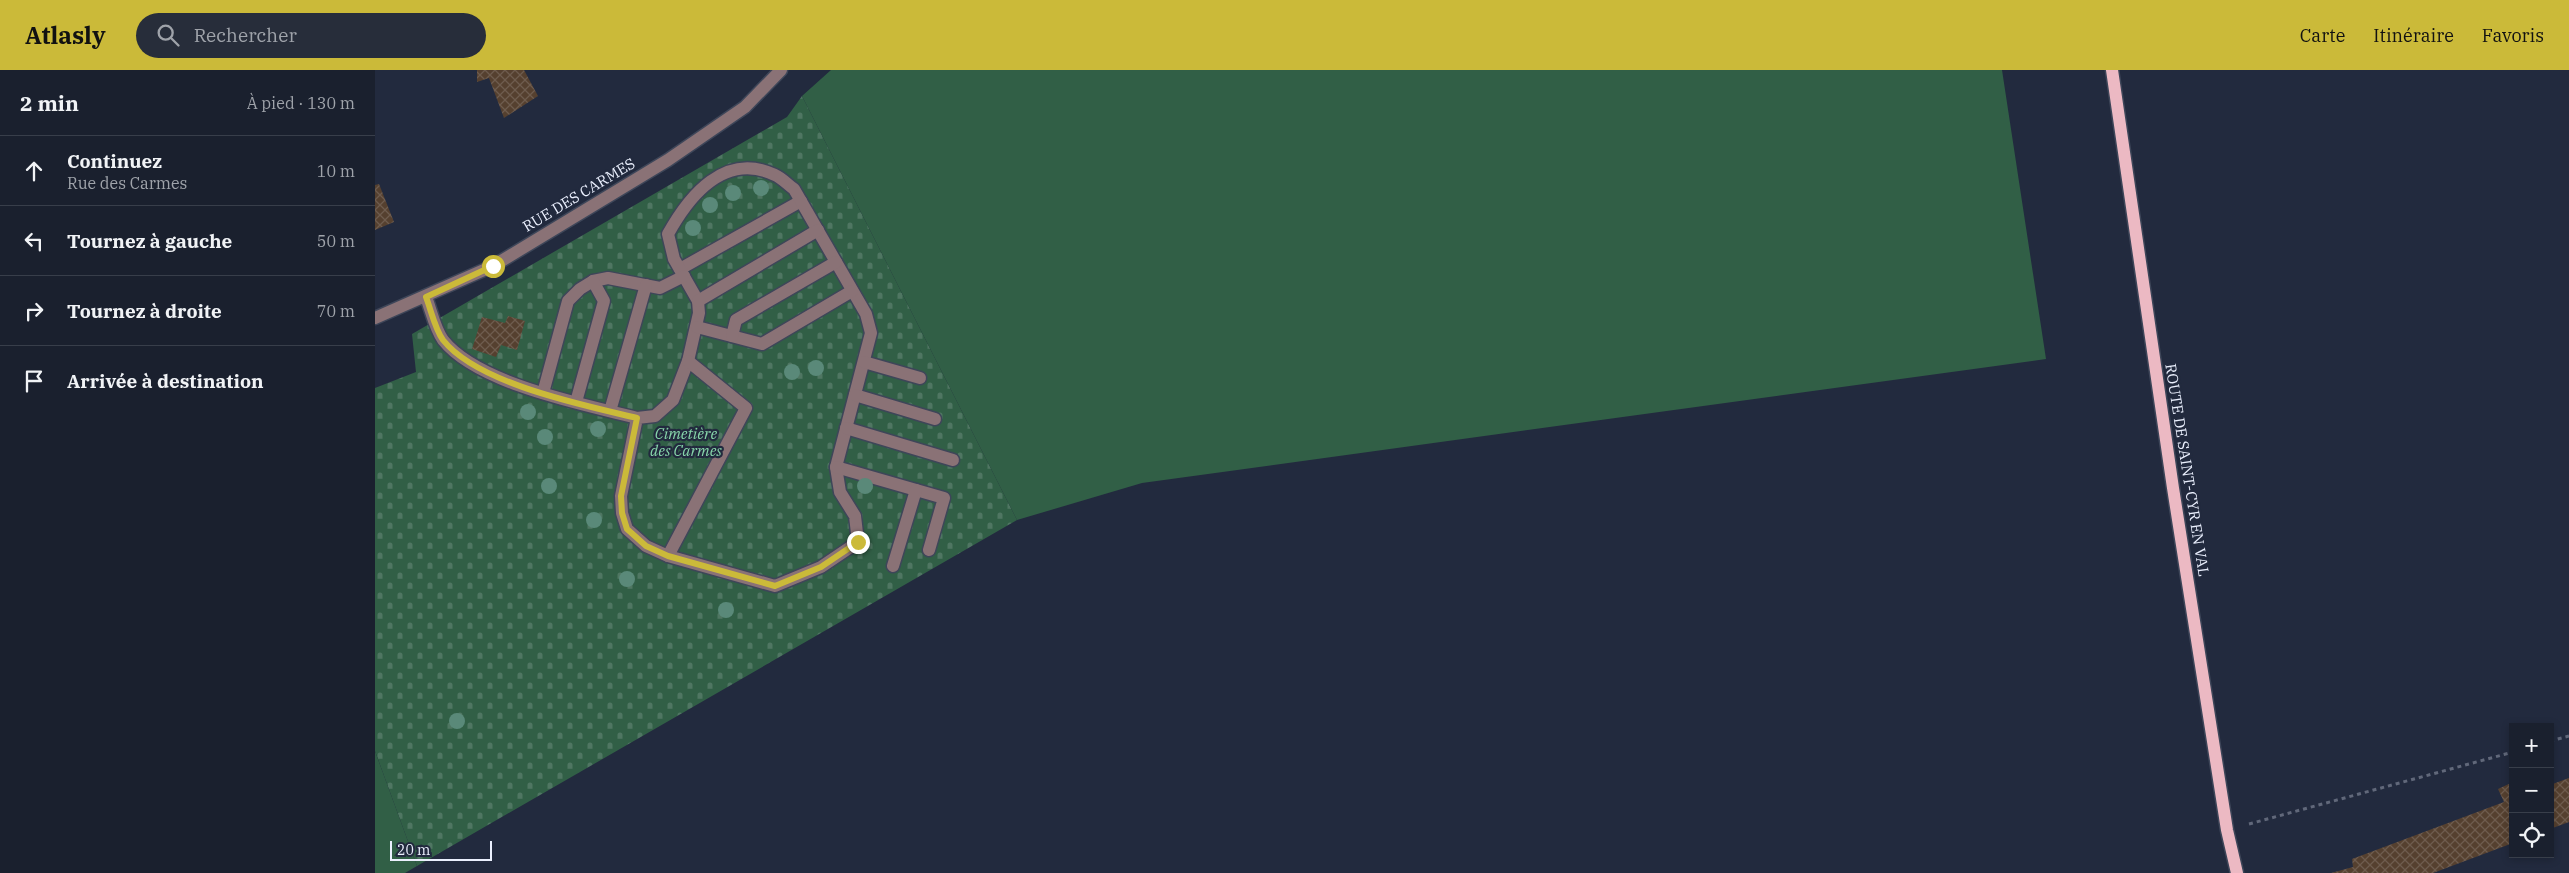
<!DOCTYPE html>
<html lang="fr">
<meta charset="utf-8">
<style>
:root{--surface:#1a202e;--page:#272d3a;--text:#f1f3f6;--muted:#9fa3aa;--line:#383e4a;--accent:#cbba39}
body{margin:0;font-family:"IBM Plex Serif",serif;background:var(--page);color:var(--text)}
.controls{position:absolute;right:15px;bottom:15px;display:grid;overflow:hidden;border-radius:0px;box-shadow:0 2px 8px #0003}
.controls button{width:45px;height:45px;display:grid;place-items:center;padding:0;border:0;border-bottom:1px solid var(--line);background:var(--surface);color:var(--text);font:25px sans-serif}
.scale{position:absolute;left:15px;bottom:12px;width:102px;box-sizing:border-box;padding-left:5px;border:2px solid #ebf0fe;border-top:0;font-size:14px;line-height:18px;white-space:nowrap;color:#ebf0fe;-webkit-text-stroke:4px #222a3e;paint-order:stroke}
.stop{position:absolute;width:15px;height:15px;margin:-11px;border:4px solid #cbba39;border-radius:50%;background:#fff}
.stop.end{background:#cbba39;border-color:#fff;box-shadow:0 1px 5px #0008}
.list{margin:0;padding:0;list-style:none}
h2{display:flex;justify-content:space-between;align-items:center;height:65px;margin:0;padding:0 20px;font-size:21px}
h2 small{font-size:16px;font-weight:400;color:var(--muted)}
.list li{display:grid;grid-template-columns:32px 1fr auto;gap:15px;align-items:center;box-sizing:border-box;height:70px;padding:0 20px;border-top:1px solid var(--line)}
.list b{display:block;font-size:19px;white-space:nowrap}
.list p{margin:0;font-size:16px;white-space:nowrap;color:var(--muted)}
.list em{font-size:16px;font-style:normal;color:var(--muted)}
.icon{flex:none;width:28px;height:28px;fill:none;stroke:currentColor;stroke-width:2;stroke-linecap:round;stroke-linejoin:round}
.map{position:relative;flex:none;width:2194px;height:803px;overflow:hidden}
header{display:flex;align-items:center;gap:30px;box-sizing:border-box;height:70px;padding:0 25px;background:var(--accent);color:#111}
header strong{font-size:24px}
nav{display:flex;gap:28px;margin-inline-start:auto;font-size:18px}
.search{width:350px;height:45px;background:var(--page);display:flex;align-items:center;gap:12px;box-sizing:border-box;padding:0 18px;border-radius:28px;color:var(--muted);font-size:19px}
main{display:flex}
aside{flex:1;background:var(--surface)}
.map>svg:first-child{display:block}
.cemetery{fill:url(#cemetery-stones)}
.garden{fill:#315f46}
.building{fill:url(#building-cross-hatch)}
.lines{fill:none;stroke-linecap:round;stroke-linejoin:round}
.minor-casing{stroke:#3e4659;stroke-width:15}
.major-casing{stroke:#3e4659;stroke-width:15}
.path{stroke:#61687a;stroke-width:3;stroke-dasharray:4 4;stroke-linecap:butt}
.minor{stroke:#8a7276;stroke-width:12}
.major{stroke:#ecb9c3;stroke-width:12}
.tree{fill:#5a8979}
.route{stroke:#cbba39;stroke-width:6}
.labels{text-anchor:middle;stroke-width:4.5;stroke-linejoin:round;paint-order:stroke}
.street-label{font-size:15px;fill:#ebf0fe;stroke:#222a3e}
.park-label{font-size:15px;font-style:italic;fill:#87d6aa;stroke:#222a3e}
</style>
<header>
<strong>Atlasly</strong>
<div class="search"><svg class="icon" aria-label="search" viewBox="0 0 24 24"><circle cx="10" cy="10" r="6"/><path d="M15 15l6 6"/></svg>Rechercher</div>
<nav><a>Carte</a><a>Itinéraire</a><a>Favoris</a></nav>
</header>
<main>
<aside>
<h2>2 min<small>À pied · 130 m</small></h2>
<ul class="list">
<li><svg class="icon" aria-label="ahead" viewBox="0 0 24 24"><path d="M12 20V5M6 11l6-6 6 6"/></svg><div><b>Continuez</b><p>Rue des Carmes</p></div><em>10 m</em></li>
<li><svg class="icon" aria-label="left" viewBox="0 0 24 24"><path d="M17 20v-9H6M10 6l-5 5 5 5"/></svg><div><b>Tournez à gauche</b></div><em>50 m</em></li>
<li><svg class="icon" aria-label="right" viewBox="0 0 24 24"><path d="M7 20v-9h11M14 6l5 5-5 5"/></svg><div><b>Tournez à droite</b></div><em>70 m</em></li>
<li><svg class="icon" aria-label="arrive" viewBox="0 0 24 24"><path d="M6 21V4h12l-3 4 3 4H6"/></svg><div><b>Arrivée à destination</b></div></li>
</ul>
</aside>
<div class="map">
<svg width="2194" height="803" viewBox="0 0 2194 803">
<defs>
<pattern id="cemetery-stones" width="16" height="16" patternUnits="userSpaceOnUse" patternTransform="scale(1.25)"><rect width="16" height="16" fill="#315f46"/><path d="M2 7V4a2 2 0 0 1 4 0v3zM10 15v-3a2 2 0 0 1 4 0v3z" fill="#4f7662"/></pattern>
<pattern id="building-cross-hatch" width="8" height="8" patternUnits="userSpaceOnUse" patternTransform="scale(1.25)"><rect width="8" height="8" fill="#55402f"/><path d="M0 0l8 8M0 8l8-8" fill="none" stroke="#6e5c4e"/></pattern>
</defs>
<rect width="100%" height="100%" fill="#222a3e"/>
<path class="cemetery" d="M427,26L642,450L42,796L0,681V318L41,302L37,264L412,47Z"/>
<g class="garden">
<path d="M456,0H1627L1671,289L767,413L642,450L427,26Z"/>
<path d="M0,681L42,796L30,803H0Z"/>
</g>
<g class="building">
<path d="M102,0H149L163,26L129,48L114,8L102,12Z"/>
<path d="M4,114L19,152L0,160V115Z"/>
<path d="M133,246L150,251L142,280L126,275L121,287L97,279L107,247L130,253Z"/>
<path d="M2194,708V752L2175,759V715Z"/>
<path d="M2138,712V773L2058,803H1956L1978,797L1977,789L2129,732L2123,719Z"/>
</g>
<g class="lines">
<g class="minor-casing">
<g id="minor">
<path d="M305,199L426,131"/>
<path d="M51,227C56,240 60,259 68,270C103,314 207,334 262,348L246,426L247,443L252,459L271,476L293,486L400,516L446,497L483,472L480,446L465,422L461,397L496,263L491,244L419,119C413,115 407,108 400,105C350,81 314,126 293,164L299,189L323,231L324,243L313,291L298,330L280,346L262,348"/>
<path d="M323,231L443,160"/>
<path d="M0,248L118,196L293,90L370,37L406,0"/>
<path d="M322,257L387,274L477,221"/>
<path d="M357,266L361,250L461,192"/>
<path d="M489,292L545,308"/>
<path d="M168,323L193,231L205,219L218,211L233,208L285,218L309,206"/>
<path d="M480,325L560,349"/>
<path d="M201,332L229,231L218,211"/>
<path d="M235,341L271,215"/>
<path d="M471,358L578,390"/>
<path d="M461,397L569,428L554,480"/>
<path d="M293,486L371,338L313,291"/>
<path d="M518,496L541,420"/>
</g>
</g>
<g class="major-casing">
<path id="major" d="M1737,0L1798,418L1852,760L1862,803"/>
</g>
<g class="path">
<path d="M2175,671L2194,666"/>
<path d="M1874,754L2138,682"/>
</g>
<use href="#minor" class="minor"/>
<use href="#major" class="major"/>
</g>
<g class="tree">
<circle cx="386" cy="118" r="8"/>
<circle cx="358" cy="123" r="8"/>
<circle cx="335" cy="135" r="8"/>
<circle cx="318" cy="158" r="8"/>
<circle cx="441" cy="298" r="8"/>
<circle cx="417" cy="302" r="8"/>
<circle cx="153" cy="342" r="8"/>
<circle cx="223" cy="359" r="8"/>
<circle cx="170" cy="367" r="8"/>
<circle cx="174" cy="416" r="8"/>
<circle cx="490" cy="416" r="8"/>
<circle cx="219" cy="450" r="8"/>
<circle cx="252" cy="509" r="8"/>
<circle cx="351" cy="540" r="8"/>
<circle cx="82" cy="651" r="8"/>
</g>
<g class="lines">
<path class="route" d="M118,196L51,227C56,240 60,259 68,270C103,314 208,335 262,348L246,426L247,443L252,459L271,476L293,486L400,516L446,497L483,472"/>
</g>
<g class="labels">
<g class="street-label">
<text transform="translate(204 125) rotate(-31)" y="5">RUE DES CARMES</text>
<text transform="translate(1812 400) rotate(81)" y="5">ROUTE DE SAINT-CYR EN VAL</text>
</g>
<g class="park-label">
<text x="311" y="369">Cimetière<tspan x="311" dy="17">des Carmes</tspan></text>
</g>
</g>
</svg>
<div class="controls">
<button>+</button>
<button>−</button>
<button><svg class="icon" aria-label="locate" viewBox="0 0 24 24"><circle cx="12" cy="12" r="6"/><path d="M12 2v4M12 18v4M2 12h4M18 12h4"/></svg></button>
</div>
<div class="scale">20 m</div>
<div class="stop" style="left:118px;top:196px"></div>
<div class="stop end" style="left:483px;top:472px"></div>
</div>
</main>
